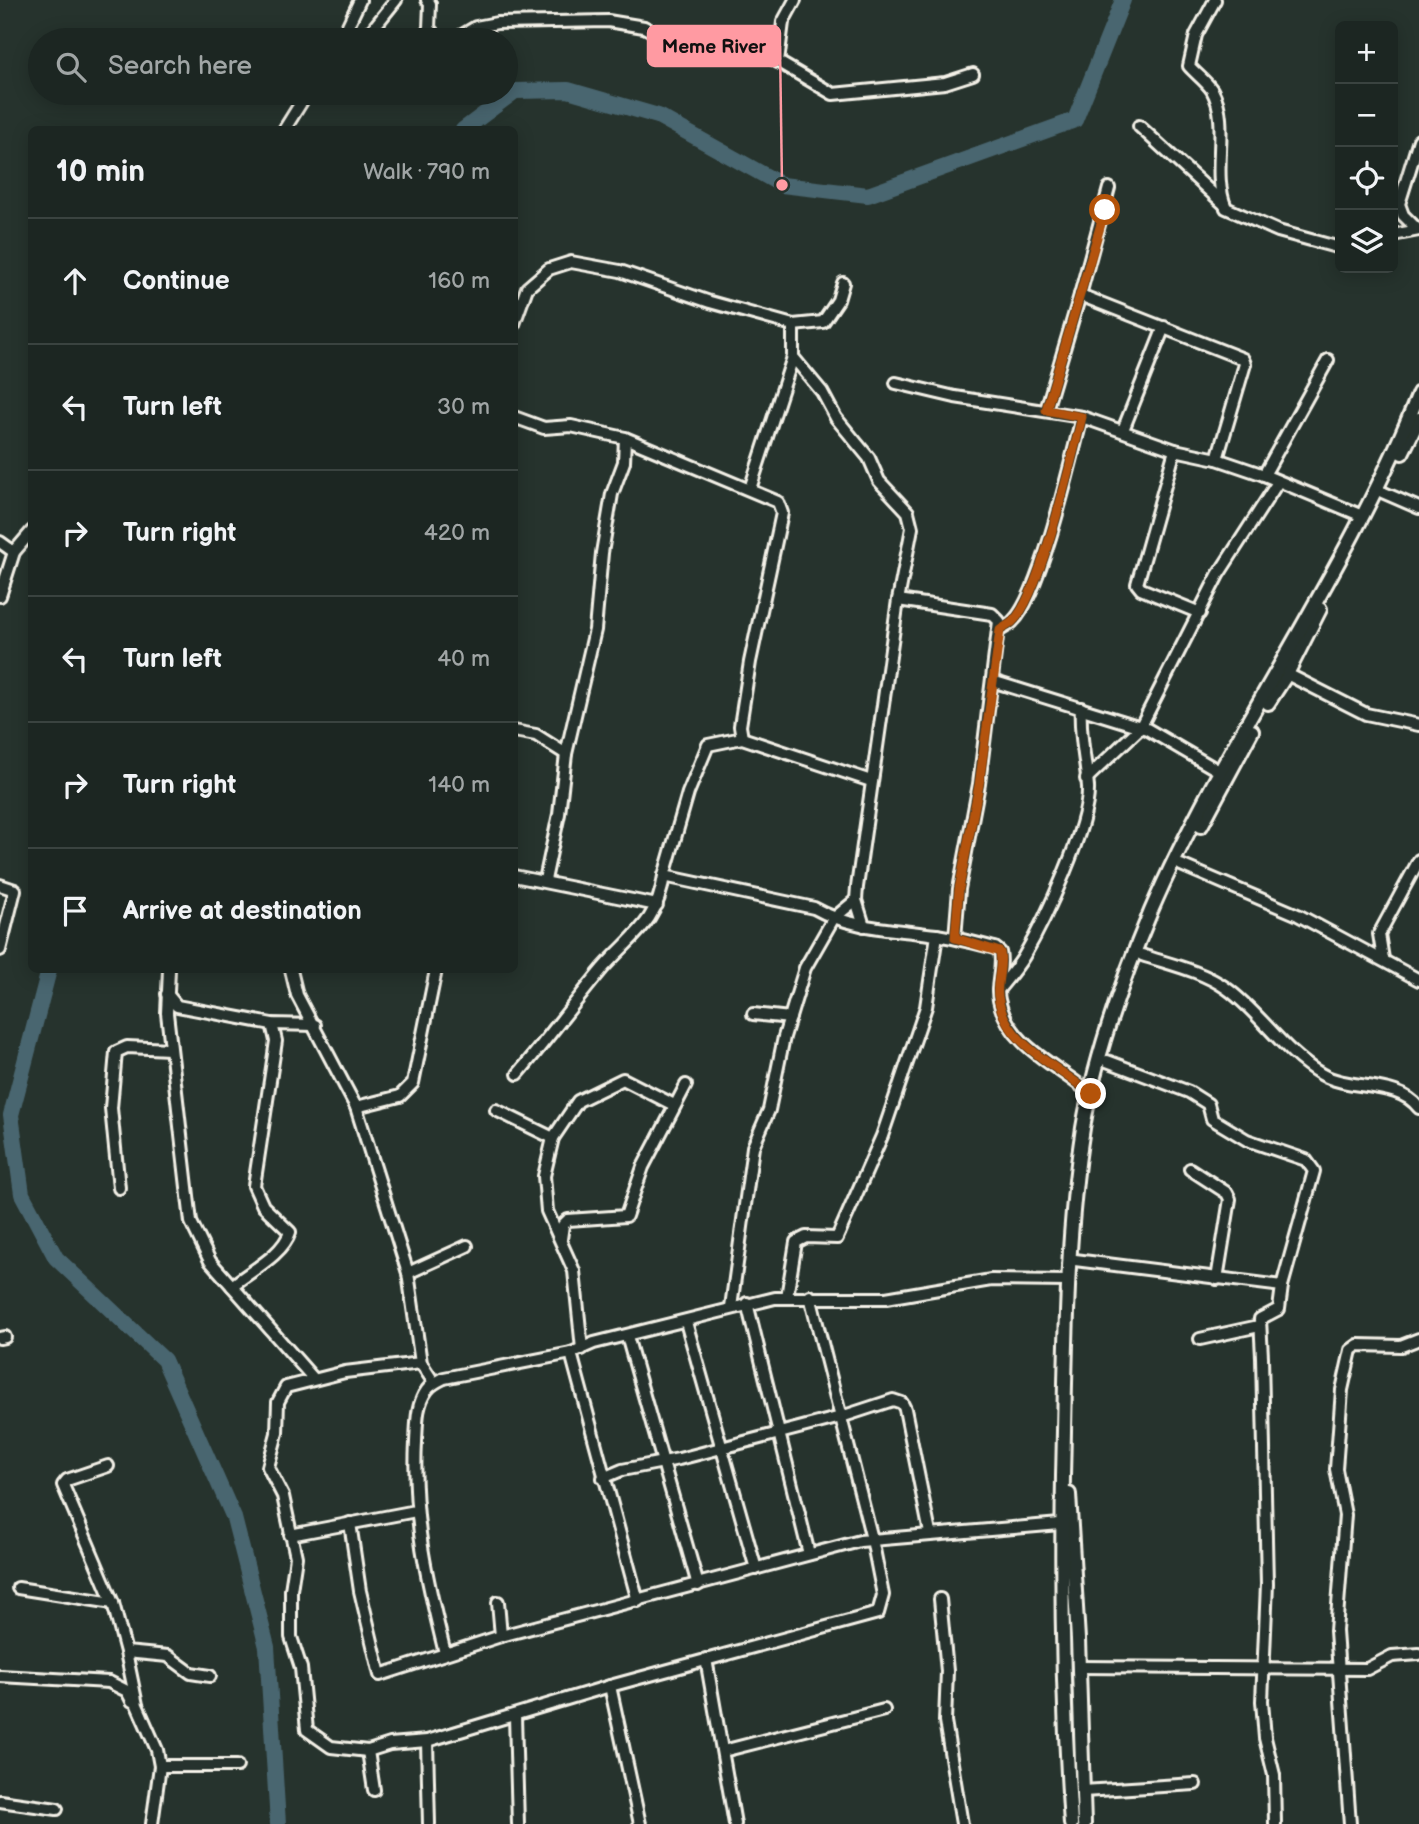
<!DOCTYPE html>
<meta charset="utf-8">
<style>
:root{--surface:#1c2622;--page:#29322f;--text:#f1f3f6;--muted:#a0a5a5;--line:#3a4340}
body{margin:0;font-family:"Balsamiq Sans",sans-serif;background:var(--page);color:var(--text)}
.controls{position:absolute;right:21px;top:21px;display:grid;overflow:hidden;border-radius:10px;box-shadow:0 4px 18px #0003}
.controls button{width:63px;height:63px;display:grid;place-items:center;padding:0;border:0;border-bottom:2px solid var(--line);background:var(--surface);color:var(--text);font:35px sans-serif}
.stop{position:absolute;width:21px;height:21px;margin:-16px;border:5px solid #b45309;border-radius:50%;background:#fff}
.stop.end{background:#b45309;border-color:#fff;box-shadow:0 2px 7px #0008}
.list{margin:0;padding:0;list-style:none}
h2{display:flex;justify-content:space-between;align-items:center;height:91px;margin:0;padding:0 28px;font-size:30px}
h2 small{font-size:23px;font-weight:400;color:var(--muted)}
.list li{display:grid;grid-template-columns:46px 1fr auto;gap:21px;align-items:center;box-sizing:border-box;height:126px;padding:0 28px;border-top:2px solid var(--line)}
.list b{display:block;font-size:26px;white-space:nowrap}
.list em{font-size:23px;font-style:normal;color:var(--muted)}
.icon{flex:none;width:38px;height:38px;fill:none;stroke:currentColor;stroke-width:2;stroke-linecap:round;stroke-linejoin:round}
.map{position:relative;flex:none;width:1419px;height:1824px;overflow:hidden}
.search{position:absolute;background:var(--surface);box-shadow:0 4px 18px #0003;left:28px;top:28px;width:490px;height:77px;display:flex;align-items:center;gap:18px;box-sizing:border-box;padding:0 24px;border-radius:38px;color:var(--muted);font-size:26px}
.panel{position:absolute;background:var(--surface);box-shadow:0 4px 18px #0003;left:28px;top:126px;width:490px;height:847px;border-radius:10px}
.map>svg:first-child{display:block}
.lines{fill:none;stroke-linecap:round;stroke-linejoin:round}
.river{stroke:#4a6670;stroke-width:16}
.minor-casing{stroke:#f4f1e8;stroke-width:16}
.major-casing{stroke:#f4f1e8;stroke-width:18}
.minor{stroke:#26332d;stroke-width:10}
.major{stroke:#26332d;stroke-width:12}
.route{stroke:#b45309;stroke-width:9}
.leader{fill:none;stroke:#ff9aa2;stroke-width:2.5}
.callout-dot{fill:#ff9aa2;stroke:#26332d;stroke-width:2.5}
.callout{fill:#ff9aa2;stroke:#ff9aa2;stroke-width:2.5}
.callout-label{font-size:19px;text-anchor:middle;font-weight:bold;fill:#111}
</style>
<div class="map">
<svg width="1419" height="1824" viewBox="0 0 1419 1824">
<rect width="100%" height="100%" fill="#26332d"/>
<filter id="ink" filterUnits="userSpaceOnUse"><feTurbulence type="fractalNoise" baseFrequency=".0143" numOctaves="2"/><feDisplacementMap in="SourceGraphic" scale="14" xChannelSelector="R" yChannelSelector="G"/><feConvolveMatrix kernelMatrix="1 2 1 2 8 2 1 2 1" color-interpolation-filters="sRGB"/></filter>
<g filter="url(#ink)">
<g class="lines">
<g class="river">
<path d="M463,130L515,91L568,90L658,116L782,185L868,195L1075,120L1123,0"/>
<path d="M49,970L11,1115L22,1194L56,1258L164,1360L234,1518L267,1647L278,1824"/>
</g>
<g class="minor-casing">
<g id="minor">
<path d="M427,0L430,4L429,28L438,39L450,40"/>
<path d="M1215,0L1196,35L1189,66C1196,74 1206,81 1212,90C1231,124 1210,171 1226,208L1278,231L1340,248"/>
<path d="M341,40L360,0"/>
<path d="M364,40L396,0"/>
<path d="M454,40L476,27L497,23L608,21L644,27L667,39H706L770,57L833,94L945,83L973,74"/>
<path d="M778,62L783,22L795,0"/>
<path d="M1139,126L1224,204"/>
<path d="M284,130L307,93"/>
<path d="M1418,230L1403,215L1399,204L1419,140"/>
<path d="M1393,235L1419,230"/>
<path d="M1080,295L1109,188"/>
<path d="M514,324L527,288L549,269L571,262L620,271L710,302L793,325L823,322L838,300L843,283"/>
<path d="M793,357L822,392L836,418L869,458L879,481L908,512L912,528L898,600L857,887L856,900L864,926"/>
<path d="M896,383L955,397L1082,417L1175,450L1217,459L1264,475L1360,515"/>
<path d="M1046,410L1080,295L1243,359L1245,364L1217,459"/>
<path d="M514,417L544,428L571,426L625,438L778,502L782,513L750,662L740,726L742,738"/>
<path d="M1123,430L1164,327"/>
<path d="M1175,450L1137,584L1141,589L1200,613"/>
<path d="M1264,475L1328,360"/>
<path d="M750,489L793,357V325"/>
<path d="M1382,492L1419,508"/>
<path d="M0,542L14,552"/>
<path d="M0,596L14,552L32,531"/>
<path d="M898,600L992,614L999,621L979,784L959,889L955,938"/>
<path d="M1000,630C1004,627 1010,625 1013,621C1040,596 1072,457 1082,417"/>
<path d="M1287,674L1366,714L1419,725"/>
<path d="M992,681L1147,729L1219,771"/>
<path d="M514,731L536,735L566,754"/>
<path d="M1086,779L1140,728L1218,575L1278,482"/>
<path d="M1181,865L1298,915L1419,980"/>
<path d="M514,876L657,905"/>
<path d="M664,876L688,793L708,745L742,738L871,781"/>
<path d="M545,880L559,814L566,754L595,630L602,553L612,494L624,462L625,438"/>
<path d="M0,885L15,890L0,950"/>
<path d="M1142,955C1169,964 1202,971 1226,988C1259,1011 1283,1052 1321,1074C1350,1091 1398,1080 1419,1108"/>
<path d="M1383,959L1379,934L1419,860"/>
<path d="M169,970L167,1013L191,1222L210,1261L313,1378"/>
<path d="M291,970L297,995L356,1107L408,1273L421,1363L434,1383"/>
<path d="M998,990C1007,979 1017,968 1024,956C1044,922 1090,825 1088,787C1086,760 1079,736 1081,708"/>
<path d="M167,994L177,1006L272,1024L315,1025"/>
<path d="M753,1014L790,1018"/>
<path d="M518,1074C547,1039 574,1003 603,968C632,935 657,924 664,876L814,908C851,929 894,929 936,935C956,938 975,943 995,948L1000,952C1004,968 995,984 999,1000C1009,1047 1059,1066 1091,1094"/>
<path d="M356,1107L400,1096L413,1083L436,970"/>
<path d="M496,1110L553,1138"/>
<path d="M1190,1169L1227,1193L1230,1199L1217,1279"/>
<path d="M119,1188L111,1108L116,1052L127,1047L170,1049"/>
<path d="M561,1239L563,1225L568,1220L626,1216L643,1167L686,1085"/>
<path d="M1075,1260L1282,1286L1314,1171L1306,1160L1247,1140L1212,1119L1208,1104L1189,1092L1107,1061"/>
<path d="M408,1273L467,1246"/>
<path d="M232,1286C250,1271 283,1255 290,1232L263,1206L254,1186L276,1041L272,1024"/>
<path d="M787,1297L796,1242L806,1237L837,1238L882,1136L926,1007L937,935"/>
<path d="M747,1303L809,1554"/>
<path d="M731,1307L753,1147L769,1110L784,1037L805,968L833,919L856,900"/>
<path d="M686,1322L756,1569"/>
<path d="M627,1336L698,1585"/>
<path d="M0,1338L5,1337"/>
<path d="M1200,1339L1259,1326"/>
<path d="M582,1349L574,1271L547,1211L544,1176L553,1138L578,1101L623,1079L674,1105"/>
<path d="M571,1353L638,1601"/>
<path d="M108,1466L67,1480L63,1485L113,1603L126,1652L168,1656L191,1673L210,1676"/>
<path d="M603,1478L622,1470L679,1459L841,1417L893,1400L902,1403L905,1409L930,1533"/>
<path d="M350,1523L360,1591L380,1675L501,1636L860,1541L1060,1524L1068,1520"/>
<path d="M290,1535L416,1511"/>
<path d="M18,1588L113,1603"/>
<path d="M940,1599L947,1671L945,1721L962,1824"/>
<path d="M498,1602L501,1636"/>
<path d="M126,1652L137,1705L157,1750L160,1766L152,1824"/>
<path d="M445,1653C427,1581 412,1517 416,1442C417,1424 416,1405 427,1390C431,1384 438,1381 444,1378L571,1353L594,1343L775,1298H886L991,1280L1068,1281"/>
<path d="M706,1659L735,1824"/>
<path d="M1079,1667L1367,1669L1392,1656L1419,1654"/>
<path d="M0,1676L109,1682L127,1691L132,1701"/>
<path d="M610,1686L640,1824"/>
<path d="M515,1716L518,1824"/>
<path d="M427,1741L429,1824"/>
<path d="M368,1751L331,1747L307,1730L301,1668L291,1637V1590L296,1557L283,1496L268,1467L277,1433L278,1402L286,1387L345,1372L421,1363"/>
<path d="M723,1751L884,1710"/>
<path d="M160,1766H237"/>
<path d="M374,1790L368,1751L390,1744L427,1741L610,1686L878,1613L883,1595L872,1539L810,1296"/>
<path d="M1083,1791L1195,1784"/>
<path d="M0,1801L57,1809"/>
<path d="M1275,1824L1274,1775L1265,1738L1262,1701L1267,1584L1262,1357L1260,1319L1279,1309L1282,1286"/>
<path d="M1350,1824L1336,1631L1345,1515L1336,1469L1342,1390L1351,1350L1358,1345L1401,1346L1419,1339"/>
</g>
</g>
<g class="major-casing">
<g id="major">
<path d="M1402,453L1419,419"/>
<path d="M1268,703L1287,674L1320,609"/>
<path d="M1201,826L1252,731"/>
<path d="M1069,1494L1078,1639L1084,1824"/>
<path d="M1071,1824C1063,1708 1061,1591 1063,1476C1066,1360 1065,1242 1083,1128C1095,1056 1123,978 1151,911C1228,733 1348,573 1419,393"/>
</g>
</g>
<use href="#minor" class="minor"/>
<use href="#major" class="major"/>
</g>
</g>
<g class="lines" filter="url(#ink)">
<path class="route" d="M1091,1094C1059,1066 1004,1045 998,996C996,981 1003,967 1000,952L955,938L959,889L979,785L1000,630C1004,627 1010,625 1013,621C1040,596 1072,457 1082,417L1046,410L1105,210"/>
</g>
<path class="leader" d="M782 185L780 46"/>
<circle class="callout-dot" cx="782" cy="185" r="7"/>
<rect class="callout" x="648" y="26" width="132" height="40" rx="7"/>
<g class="callout-label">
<text x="714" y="53">Meme River</text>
</g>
</svg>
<div class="controls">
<button>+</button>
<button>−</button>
<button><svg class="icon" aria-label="locate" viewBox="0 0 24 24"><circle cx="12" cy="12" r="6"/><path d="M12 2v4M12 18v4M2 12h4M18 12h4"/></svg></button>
<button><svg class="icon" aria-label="layers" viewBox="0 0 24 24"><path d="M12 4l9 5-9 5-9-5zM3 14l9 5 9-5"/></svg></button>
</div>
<div class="stop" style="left:1105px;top:210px"></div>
<div class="stop end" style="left:1091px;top:1094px"></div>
<div class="search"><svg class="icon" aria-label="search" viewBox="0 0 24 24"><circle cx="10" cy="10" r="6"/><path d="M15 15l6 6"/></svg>Search here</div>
<section class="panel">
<h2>10 min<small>Walk · 790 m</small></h2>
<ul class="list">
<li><svg class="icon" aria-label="ahead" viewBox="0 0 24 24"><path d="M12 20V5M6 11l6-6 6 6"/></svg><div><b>Continue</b></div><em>160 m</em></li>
<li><svg class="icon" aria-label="left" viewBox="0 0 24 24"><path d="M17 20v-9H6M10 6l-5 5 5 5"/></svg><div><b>Turn left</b></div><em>30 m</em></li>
<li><svg class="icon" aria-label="right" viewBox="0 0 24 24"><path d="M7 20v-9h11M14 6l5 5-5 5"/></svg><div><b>Turn right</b></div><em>420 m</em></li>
<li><svg class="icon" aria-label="left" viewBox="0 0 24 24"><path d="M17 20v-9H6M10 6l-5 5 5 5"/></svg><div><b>Turn left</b></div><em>40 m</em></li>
<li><svg class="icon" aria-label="right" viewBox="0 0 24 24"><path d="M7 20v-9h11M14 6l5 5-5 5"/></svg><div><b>Turn right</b></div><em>140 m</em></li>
<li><svg class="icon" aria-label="arrive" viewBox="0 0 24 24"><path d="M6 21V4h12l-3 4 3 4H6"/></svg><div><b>Arrive at destination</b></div></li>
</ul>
</section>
</div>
